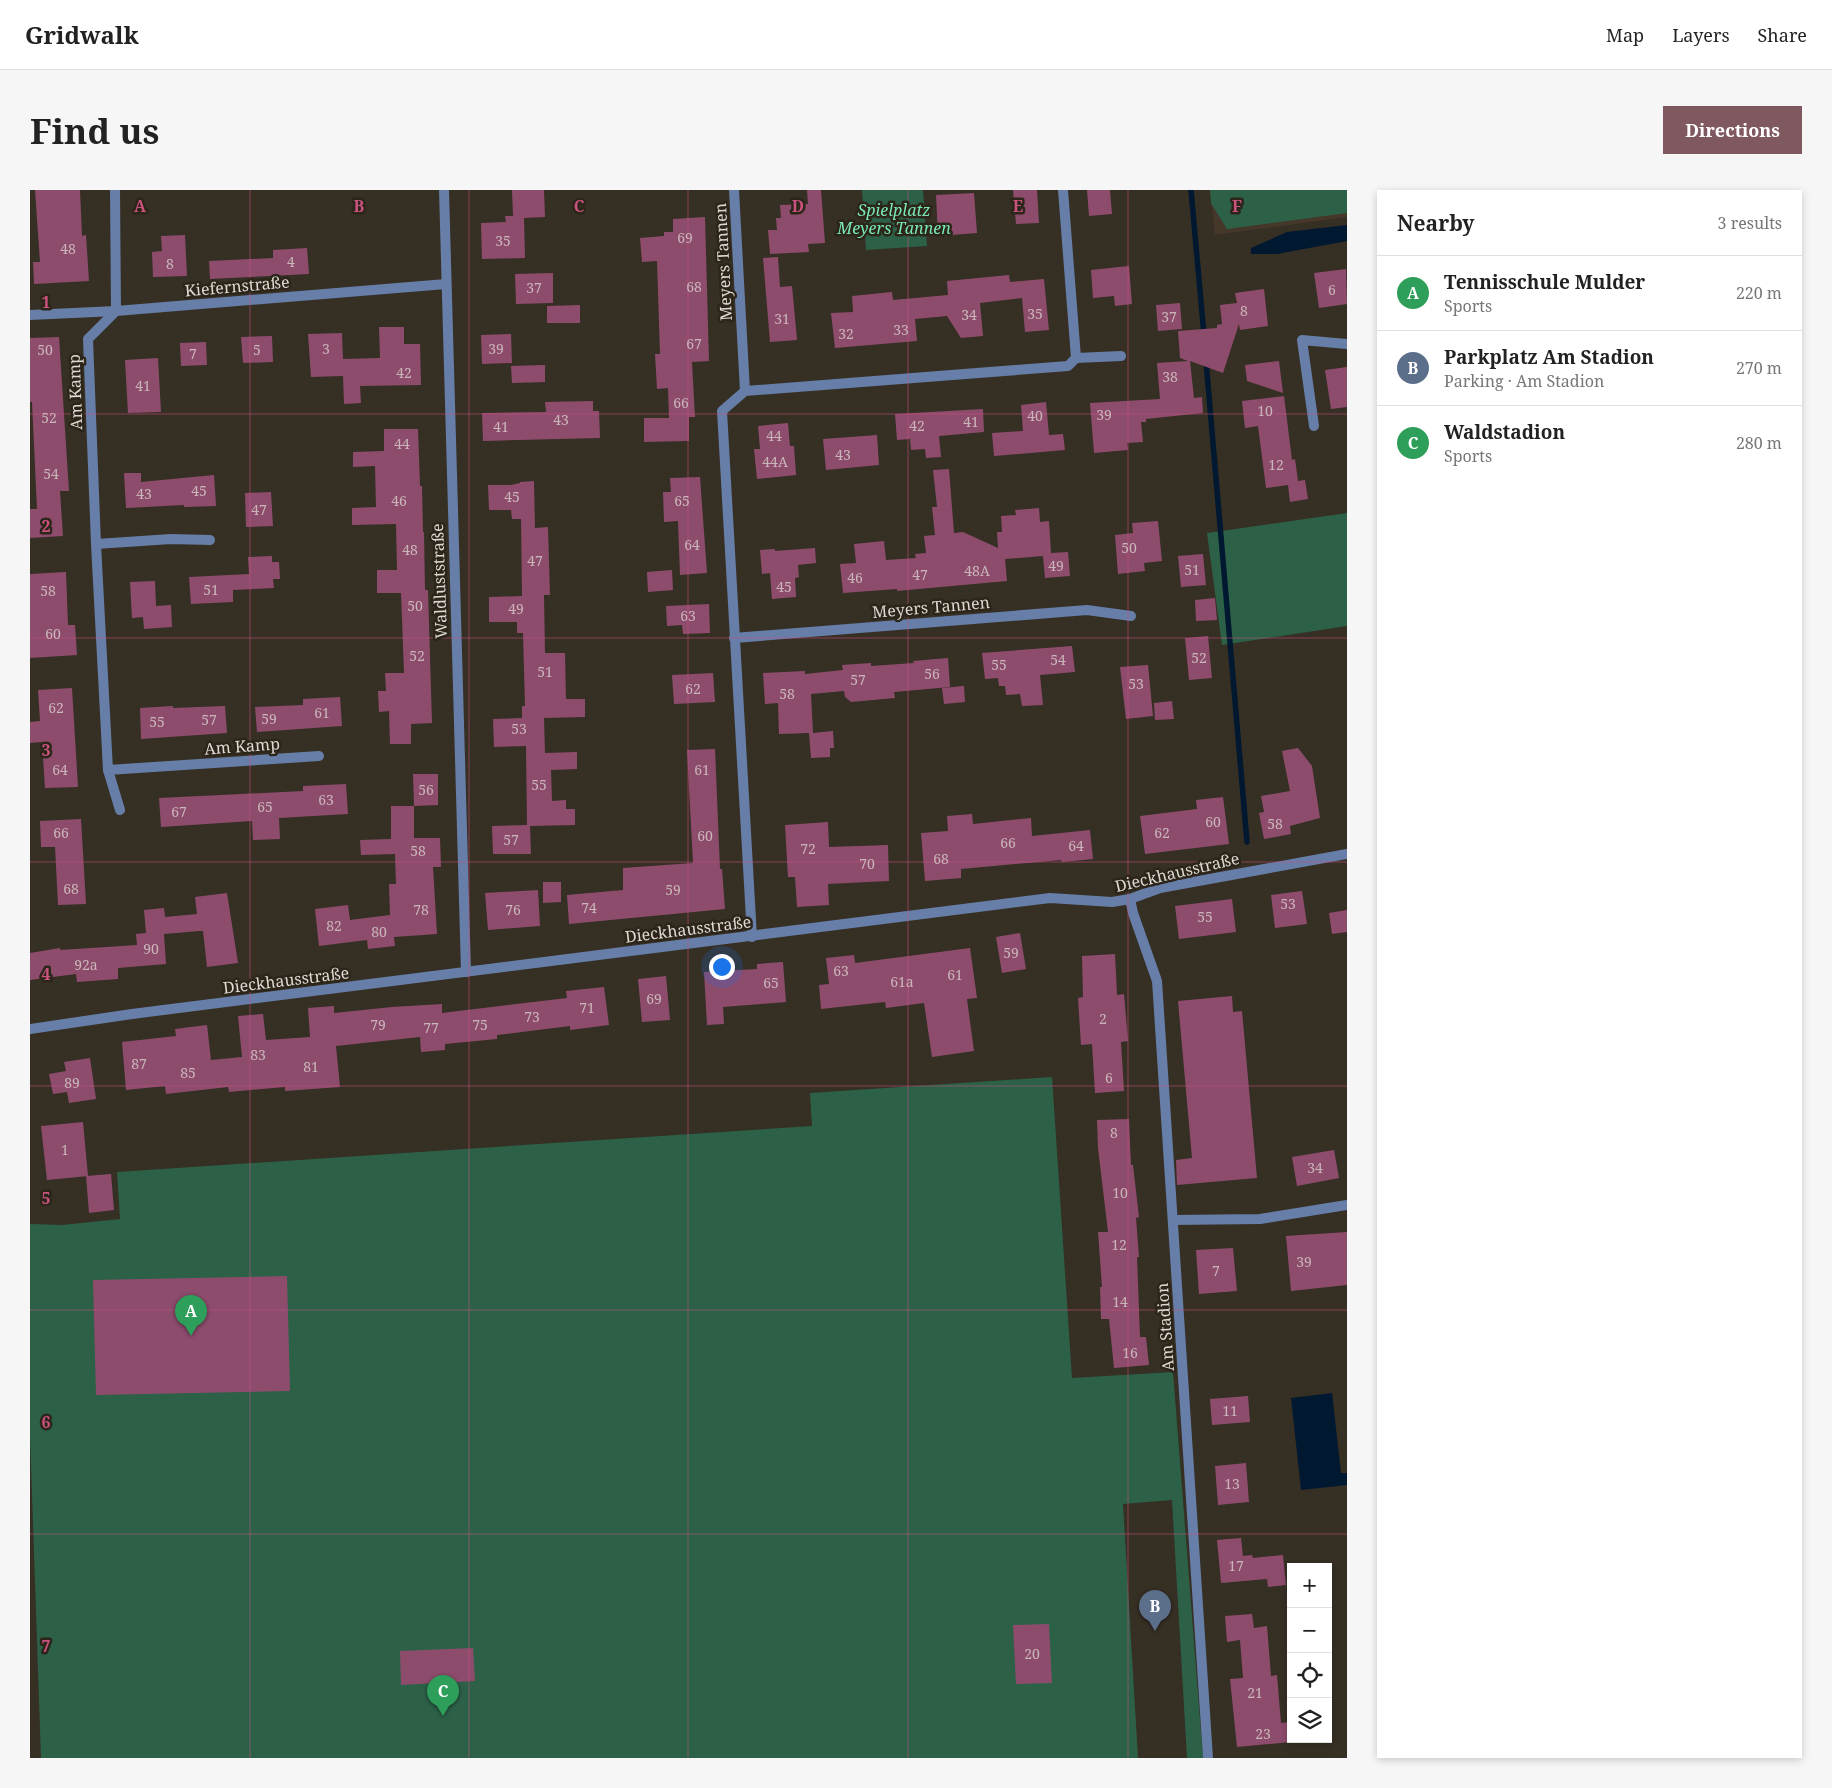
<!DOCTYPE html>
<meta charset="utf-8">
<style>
:root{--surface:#fff;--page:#f6f6f6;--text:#222;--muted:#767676;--line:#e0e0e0;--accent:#80585f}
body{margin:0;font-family:"Noto Serif",serif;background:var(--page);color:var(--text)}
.controls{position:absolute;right:15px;bottom:15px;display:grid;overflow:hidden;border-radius:0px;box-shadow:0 2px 8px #0003}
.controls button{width:45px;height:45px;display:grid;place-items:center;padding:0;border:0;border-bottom:1px solid var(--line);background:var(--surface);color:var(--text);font:25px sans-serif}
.you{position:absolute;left:691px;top:776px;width:18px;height:18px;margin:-12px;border:4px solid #fff;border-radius:50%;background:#1a73e8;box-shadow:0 0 0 8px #1a73e833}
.badge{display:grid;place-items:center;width:32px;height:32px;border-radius:50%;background:var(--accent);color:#fff;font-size:16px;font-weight:700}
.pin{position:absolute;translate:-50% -41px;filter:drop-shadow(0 1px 2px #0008)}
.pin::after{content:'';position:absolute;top:26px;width:18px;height:15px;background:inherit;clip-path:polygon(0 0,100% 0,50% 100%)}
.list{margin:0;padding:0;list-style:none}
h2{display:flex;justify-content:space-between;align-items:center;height:65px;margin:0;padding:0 20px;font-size:21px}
h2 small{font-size:16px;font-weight:400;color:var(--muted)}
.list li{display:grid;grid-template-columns:32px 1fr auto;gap:15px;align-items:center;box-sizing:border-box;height:75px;padding:0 20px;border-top:1px solid var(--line)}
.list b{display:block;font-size:19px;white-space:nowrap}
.list p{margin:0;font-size:16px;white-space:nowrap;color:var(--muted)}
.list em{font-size:16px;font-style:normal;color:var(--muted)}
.icon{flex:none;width:28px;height:28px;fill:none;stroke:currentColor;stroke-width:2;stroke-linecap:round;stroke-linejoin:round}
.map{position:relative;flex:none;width:1317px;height:1568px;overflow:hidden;border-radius:0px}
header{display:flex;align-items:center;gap:30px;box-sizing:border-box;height:70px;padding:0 25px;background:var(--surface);border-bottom:1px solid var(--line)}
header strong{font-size:24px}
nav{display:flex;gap:28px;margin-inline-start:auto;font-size:18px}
.intro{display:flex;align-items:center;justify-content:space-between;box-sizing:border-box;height:120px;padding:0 30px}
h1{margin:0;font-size:35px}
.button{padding:12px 22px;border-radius:0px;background:var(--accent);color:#fff;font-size:18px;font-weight:700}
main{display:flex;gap:30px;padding:0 30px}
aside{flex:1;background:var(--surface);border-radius:0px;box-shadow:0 2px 8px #0003}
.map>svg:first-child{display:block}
.education{fill:#45382a}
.green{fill:#2c6148}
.water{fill:#001931}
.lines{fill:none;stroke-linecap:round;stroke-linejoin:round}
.stream{stroke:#001931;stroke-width:5.5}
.building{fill:#8e4c6d}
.street{stroke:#667ea8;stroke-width:10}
.grid{fill:none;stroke:#ca527f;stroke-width:1;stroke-opacity:0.55}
.labels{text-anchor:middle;stroke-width:5;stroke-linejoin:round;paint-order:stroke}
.number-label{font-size:14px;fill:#cab6b9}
.park-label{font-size:16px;font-style:italic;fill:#79e8b3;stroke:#2c251a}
.street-label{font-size:16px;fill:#ded9d2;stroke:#2c251a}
.grid-label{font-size:16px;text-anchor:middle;font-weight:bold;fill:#ca527f;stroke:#2c251a;stroke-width:5;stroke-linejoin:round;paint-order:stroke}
</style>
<header>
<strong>Gridwalk</strong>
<nav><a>Map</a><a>Layers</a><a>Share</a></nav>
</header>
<div class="intro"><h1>Find us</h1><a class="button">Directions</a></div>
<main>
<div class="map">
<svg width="1317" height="1568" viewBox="0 0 1317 1568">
<rect width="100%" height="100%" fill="#362f24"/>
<path class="education" d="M1180,0H1317V27L1185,45Z"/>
<g class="green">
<path d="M832,0H893L897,56L836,60Z"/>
<path d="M1180,0H1317V23L1197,39L1181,13Z"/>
<path d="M1317,323V436L1192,455L1177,343Z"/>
<path d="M1022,887L1042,1188L1143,1182L1173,1568H1157L1142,1310L1093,1314L1108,1568H11L0,1245V1034L32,1035L90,1029L87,982L782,936L780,903Z"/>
</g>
<g class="water">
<path d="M1317,35V51L1247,64H1221V58L1257,42Z"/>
<path d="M1302,1203L1311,1283H1317V1295L1271,1300L1261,1208Z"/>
</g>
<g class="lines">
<g class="stream">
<path d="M1161,0L1174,145"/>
<path d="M1176,171L1217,652"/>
</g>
</g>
<g class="building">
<path d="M5,0H50L52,46L56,45L59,91L4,94L3,72H10Z"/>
<path d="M482,0H514L515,27L494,28L495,68L452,69L451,33L476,32L475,26H483Z"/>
<path d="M777,0H791L795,53L778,54L779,62L740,64L738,40H747L746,28H751L750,15L778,14Z"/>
<path d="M983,0H1007L1009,33L986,34Z"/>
<path d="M1057,0H1080L1082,24L1059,26Z"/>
<path d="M944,3L947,43L908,46L906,5Z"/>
<path d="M675,27L679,171L662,172L665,227H659V251L614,252V228H639L638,198L627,199L625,164H630L627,71L612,72L610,48L634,46V42H643V29Z"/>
<path d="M155,45L157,86L123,87L122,62L132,61L131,46Z"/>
<path d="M277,58L279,84L180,89L179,71L243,68V60Z"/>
<path d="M748,67L750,97L762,96L767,150L740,152L733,68Z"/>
<path d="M1099,76L1102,114L1085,116L1084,106L1063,108L1061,80Z"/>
<path d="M1316,79L1317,114L1289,118L1284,83Z"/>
<path d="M523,83V113L486,114L485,84Z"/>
<path d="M979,85L980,92L1014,89L1019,140L995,142L992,108L950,113L953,146L931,148L917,126L885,129L887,151L805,158L801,123L823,122L822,106L862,102L863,110L918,105L917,91Z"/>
<path d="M1234,99L1238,136L1210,140L1209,134L1193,183L1160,171L1164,208L1172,207L1173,223L1116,229V232H1111L1113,252L1097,253L1098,260L1064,263L1060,213L1130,209L1127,173L1158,171L1150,168L1148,141L1187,138V135L1192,134L1190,115L1207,113L1205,103Z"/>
<path d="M1150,113L1152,139L1128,141L1126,115Z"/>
<path d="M550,115V133H517V116Z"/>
<path d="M349,137H374V154H390L391,195L330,196L331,213L314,214L313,186L281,187L278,144L312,143L313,169L350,168Z"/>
<path d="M481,144L482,173L452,174L451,145Z"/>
<path d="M242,146L243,172L213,173L211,147Z"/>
<path d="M29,147L39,301H30L33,346L0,348V319H7L2,212H0V148Z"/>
<path d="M176,152L177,175L151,176L150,153Z"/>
<path d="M128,168L131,222L98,223L95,170Z"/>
<path d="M1249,171L1253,203L1217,191L1215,175Z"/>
<path d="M515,175V192L482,193L481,176Z"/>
<path d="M1317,177V217L1301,219L1295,180Z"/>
<path d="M1254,206L1262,270L1265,269L1268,291L1275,290L1278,309L1260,312L1258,295L1236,298L1228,236L1215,238L1212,211Z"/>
<path d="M563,211V221H569L570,248L453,251L452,223L516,222L515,212Z"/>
<path d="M1016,212L1019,245L1033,244L1035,260L964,266L962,243L993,241L991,215Z"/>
<path d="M953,219L954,242L909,246L911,267L896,268L895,259L881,260L880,249L867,250L865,224Z"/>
<path d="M758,233L760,256H764L766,285L727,289L724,259H730L728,236Z"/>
<path d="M354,239H388L390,296H392L393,342H394L395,400H398L402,533L381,534V554H360L359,521L349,522L348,501H356L355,483H374L371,403H347V380H367L366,334L322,335V318L346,317L345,276L323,277V262L354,261Z"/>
<path d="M847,245L849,275L796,280L793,249Z"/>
<path d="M919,279L924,343L933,342L968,358L967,342H972L971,326L986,325L985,320L1009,318L1010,332L1019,331L1021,363L1038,362L1040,386L1015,388L1013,366L975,369L977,391L867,401V399L813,403L810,374L826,373L824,354L854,351L856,370L886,368L885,364L896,363L894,346L905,345L902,317H907L903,280Z"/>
<path d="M94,283H111V292L184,285L186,316L154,317V315L96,318Z"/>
<path d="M670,287L677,383L650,385L648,331L634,332L633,302H641L640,288Z"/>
<path d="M504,291L505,338L518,337L520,405H514L515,463H535L536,509H555V527L514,528L515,563L547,562V579L521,580L522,611L536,610V619H545V635L500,636L501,664H463L462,636L497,635L496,556L464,557L463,529L492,528V516H495L493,443H487V432H459V407L492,406L491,329H482L481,320H459L458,295H481L490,293V292Z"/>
<path d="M241,302L243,336L216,337L215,303Z"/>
<path d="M1128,331L1132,371L1114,373L1115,381L1088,384L1085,345L1103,343L1102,333Z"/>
<path d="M785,358L786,373L768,375L769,387L765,388L766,407L742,409L740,383L732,384L730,360L745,359V361Z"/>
<path d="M1173,364L1176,395L1151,397L1148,366Z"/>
<path d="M242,366V372H249L250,389H243L244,398L203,400V412L161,414L159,387L219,384L218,367Z"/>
<path d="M642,380L643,400L618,402L617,382Z"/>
<path d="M36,382L38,435H45L47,465L0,468V384Z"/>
<path d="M125,391L126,416L141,415L142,437L114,439L113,427L102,428L100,392Z"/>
<path d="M1185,408L1187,430L1166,431L1165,410Z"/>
<path d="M679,414L680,443L653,444L652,435L637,436L636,416Z"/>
<path d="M1178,446L1182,488L1159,490L1155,448Z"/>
<path d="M1042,456L1045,482L1010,485L1013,515L992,516L990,504L976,505L975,496H969L968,488L955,489L952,463Z"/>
<path d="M918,468L920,497L864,502L865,508L821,512L815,507L814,501L781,504L783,543L803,541L804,558H800V567L781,568L779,543L749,544L748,513L735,514L733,483L775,481V484L813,480L812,475L841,473V476L884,473L883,471Z"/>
<path d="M1118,475L1123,526L1096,529L1090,477Z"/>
<path d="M683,483L685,512L644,514L642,485Z"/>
<path d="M934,496L935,512L914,514L912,498Z"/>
<path d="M42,498L48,597L15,598L12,552L0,553V532L10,531L8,500Z"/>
<path d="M310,507L312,536L227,542L225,517L273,515V509Z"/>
<path d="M1142,511L1144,529L1125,530L1124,513Z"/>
<path d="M143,516V518L195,516L197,543L111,549L110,518Z"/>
<path d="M1268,558L1282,576L1290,628L1260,636L1261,644L1234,649L1229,623L1234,622L1231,606L1260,601L1252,561Z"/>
<path d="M685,559L690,679H692L695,719L539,734L537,705L593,700V678L663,673L657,560Z"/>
<path d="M383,584H408V615L384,616Z"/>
<path d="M316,594L318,624L249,628L250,649L223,650L222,631L131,637L129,608L273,601V596Z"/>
<path d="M1193,607L1199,654L1115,664L1110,626L1167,619L1166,610Z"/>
<path d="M361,616H384V648H410L411,677H403L407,744L364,747L365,756L338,759L337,750L289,756L285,719L318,715L320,730L360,725L359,694H366L365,664L331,665L330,650L361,649Z"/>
<path d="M942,624L943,634L1001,628L1002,646L1060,640L1063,669L1032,672L1031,670L931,679V688L895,691L891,643L918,641L917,626Z"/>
<path d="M51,629L56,714L28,715L25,657H11L10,631Z"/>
<path d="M798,632L799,657L858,655L859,691L798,694L799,715L767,717L765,687H758L755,635Z"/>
<path d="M513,692H531V712L513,713Z"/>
<path d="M508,700L510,736L458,740L455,703Z"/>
<path d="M1272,701L1277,734L1245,738L1241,705Z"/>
<path d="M197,703L208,773L177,777L173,741H169L134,744L136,774L88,778V789L47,792L46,784L0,790V763L30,758V760L107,755L106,744L116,743L114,720L134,718L135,727L167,724L165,707Z"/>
<path d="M1202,709L1206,742L1149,749L1145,716Z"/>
<path d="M1317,720V742L1302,744L1299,723Z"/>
<path d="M990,743L996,779L972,783L966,747Z"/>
<path d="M940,758L947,808L937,809L944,861L902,867L894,813L856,818L855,812L791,819L789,795L799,794L796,768L824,765L825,773Z"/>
<path d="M1085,764L1087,805L1094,804L1098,851L1091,852L1094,901L1065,903L1062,854L1051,855L1048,808L1053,807L1052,766Z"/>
<path d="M753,772L756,812L693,817L694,834L677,835L674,782L727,779V774Z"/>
<path d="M636,786L640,830L612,832L608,789Z"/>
<path d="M574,797L579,835L540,840V836L467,845V849L415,854V860L391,862L390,847L306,856L310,897L255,901V897L199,902L198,897L136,904L135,896L96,900L92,852L146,846L145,839L177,835L181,870L212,867L208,826L233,824L236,850L280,847L278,818L304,816V823L362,817L412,814V823L537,808L536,801Z"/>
<path d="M1202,806L1203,822L1212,821L1227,988L1147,995L1146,970L1162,968L1148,811Z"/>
<path d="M60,868L66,909L39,913L37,902L23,904L19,884L36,881L34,872Z"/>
<path d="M1099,929L1101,975H1103L1109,1027L1106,1028L1109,1067H1107L1110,1147H1116L1119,1175L1084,1178L1079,1129H1071L1070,1097H1072L1068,1042H1078L1068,958L1067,930Z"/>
<path d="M53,932L58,986L17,990L11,936Z"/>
<path d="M1304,960L1309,988L1267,996L1262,967Z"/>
<path d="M81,984L84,1020L59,1023L56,986Z"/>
<path d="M1317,1042V1095L1261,1101L1256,1046Z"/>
<path d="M1203,1058L1207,1101L1169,1104L1166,1060Z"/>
<path d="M257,1086L260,1201L66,1205L63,1090Z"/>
<path d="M1218,1206L1220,1232L1182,1235L1180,1209Z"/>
<path d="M1216,1273L1219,1312L1188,1315L1185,1276Z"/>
<path d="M1211,1348L1213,1366L1222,1365L1223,1368L1253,1365L1256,1395L1238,1397L1237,1389L1191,1393L1187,1350Z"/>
<path d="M1222,1424L1224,1438L1237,1436L1241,1486L1247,1485L1251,1533L1259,1532L1261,1552L1207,1557L1200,1489L1213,1488L1210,1450L1197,1452L1195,1426Z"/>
<path d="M1019,1434L1022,1493L986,1494L983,1435Z"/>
<path d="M443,1458L445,1491L371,1495L370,1461Z"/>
</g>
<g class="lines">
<g class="street">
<path d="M85,0L86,121L58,149L66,354L78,580L90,620"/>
<path d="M414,0L436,782"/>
<path d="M704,0L715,201L692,221L722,747"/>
<path d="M0,125L86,121L416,94"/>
<path d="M1046,168L1091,166"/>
<path d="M715,201L1038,176L1046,168L1033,0"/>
<path d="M1284,236L1272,150L1317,154"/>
<path d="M66,354L141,349L180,350"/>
<path d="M704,448L1057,420L1101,426"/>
<path d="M78,580L289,566"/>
<path d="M1100,709L1103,723L1127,791L1178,1568"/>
<path d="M0,839L102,824L1020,708L1082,712L1100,709L1130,698L1317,664"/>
<path d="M1143,1030L1230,1029L1317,1015"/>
</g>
</g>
<path class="grid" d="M220,0V1568M439,0V1568M658,0V1568M878,0V1568M1098,0V1568M0,224H1317M0,448H1317M0,672H1317M0,896H1317M0,1120H1317M0,1344H1317"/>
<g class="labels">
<g class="number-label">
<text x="655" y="53">69</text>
<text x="473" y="56">35</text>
<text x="38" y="64">48</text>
<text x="261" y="77">4</text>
<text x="140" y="79">8</text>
<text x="664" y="102">68</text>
<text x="504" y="103">37</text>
<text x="1302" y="105">6</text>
<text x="1214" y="126">8</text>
<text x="1005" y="129">35</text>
<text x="939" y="130">34</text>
<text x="1139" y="132">37</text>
<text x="752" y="134">31</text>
<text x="871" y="145">33</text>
<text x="816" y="149">32</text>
<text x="664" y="159">67</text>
<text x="296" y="164">3</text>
<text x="466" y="164">39</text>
<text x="15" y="165">50</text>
<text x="227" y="165">5</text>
<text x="163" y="169">7</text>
<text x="374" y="188">42</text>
<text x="1140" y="192">38</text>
<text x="113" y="201">41</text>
<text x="651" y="218">66</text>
<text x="1235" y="226">10</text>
<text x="1074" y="230">39</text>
<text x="1005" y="231">40</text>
<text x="19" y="233">52</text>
<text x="531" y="235">43</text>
<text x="941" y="237">41</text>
<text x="887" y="241">42</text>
<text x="471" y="242">41</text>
<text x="744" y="251">44</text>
<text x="372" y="259">44</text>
<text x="813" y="270">43</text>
<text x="745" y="277">44A</text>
<text x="1246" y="280">12</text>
<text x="21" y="289">54</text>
<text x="169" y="306">45</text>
<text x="114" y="309">43</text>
<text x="482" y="312">45</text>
<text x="369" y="316">46</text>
<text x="652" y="316">65</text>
<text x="229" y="325">47</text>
<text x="662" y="360">64</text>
<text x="1099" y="363">50</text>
<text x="380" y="365">48</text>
<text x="505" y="376">47</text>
<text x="1026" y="381">49</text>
<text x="1162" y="385">51</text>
<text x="947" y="386">48A</text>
<text x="890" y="390">47</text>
<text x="825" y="393">46</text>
<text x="754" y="402">45</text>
<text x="181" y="405">51</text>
<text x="18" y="406">58</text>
<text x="385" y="421">50</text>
<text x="486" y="424">49</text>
<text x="658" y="431">63</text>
<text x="23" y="449">60</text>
<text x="387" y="471">52</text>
<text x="1169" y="473">52</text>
<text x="1028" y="475">54</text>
<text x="969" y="480">55</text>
<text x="515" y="487">51</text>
<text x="902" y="489">56</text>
<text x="828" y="495">57</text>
<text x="1106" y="499">53</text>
<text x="663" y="504">62</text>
<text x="757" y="509">58</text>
<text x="26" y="523">62</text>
<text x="292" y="528">61</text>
<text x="239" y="534">59</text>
<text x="179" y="535">57</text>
<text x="127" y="537">55</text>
<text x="489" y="544">53</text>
<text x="30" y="585">64</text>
<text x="672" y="585">61</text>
<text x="509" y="600">55</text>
<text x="396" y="605">56</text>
<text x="296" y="615">63</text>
<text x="235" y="622">65</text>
<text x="149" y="627">67</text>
<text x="1183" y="637">60</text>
<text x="1245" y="639">58</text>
<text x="31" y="648">66</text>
<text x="1132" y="648">62</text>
<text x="675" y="651">60</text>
<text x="481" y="655">57</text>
<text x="978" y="658">66</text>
<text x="1046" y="661">64</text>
<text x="778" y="664">72</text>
<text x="388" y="666">58</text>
<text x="911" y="674">68</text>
<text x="837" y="679">70</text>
<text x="41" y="704">68</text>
<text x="643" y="705">59</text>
<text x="1258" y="719">53</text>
<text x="559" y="723">74</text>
<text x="391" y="725">78</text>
<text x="483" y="725">76</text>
<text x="1175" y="732">55</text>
<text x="304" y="741">82</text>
<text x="349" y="747">80</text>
<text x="121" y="764">90</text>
<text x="981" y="768">59</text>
<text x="56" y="780">92a</text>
<text x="811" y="786">63</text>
<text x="925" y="790">61</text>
<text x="872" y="797">61a</text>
<text x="741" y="798">65</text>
<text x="624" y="814">69</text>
<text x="557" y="823">71</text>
<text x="502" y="832">73</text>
<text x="1073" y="834">2</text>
<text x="348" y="840">79</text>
<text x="450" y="840">75</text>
<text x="401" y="843">77</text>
<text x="228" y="870">83</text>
<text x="109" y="879">87</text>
<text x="281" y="882">81</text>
<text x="158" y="888">85</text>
<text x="1079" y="893">6</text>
<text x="42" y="898">89</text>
<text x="1084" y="948">8</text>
<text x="35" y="965">1</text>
<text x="1285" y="983">34</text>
<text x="1090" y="1008">10</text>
<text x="1089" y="1060">12</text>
<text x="1274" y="1077">39</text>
<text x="1186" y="1086">7</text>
<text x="1090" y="1117">14</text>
<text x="1100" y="1168">16</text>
<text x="1200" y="1226">11</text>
<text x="1202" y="1299">13</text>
<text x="1206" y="1381">17</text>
<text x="1002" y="1469">20</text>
<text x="1225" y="1508">21</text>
<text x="1233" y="1549">23</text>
</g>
<g class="park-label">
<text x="864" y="26">Spielplatz<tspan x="864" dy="18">Meyers Tannen</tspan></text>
</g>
<g class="street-label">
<text transform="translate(693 72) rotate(-93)" y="6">Meyers Tannen</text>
<text transform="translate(207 96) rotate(-5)" y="6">Kiefernstraße</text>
<text transform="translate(45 202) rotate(-92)" y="6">Am Kamp</text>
<text transform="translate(409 391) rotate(-92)" y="6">Waldluststraße</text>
<text transform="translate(901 417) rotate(-5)" y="6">Meyers Tannen</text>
<text transform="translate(212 556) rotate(-4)" y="6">Am Kamp</text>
<text transform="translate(1147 682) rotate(-13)" y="6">Dieckhausstraße</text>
<text transform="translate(658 739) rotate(-7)" y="6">Dieckhausstraße</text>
<text transform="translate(256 790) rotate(-7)" y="6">Dieckhausstraße</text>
<text transform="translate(1135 1137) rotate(-94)" y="6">Am Stadion</text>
</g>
</g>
<g class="grid-label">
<text x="110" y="22">A</text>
<text x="329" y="22">B</text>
<text x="549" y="22">C</text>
<text x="768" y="22">D</text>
<text x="988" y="22">E</text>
<text x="1207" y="22">F</text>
<text x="16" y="118">1</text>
<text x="16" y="342">2</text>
<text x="16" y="566">3</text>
<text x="16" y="790">4</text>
<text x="16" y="1014">5</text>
<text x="16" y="1238">6</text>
<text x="16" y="1462">7</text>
</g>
</svg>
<div class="controls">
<button>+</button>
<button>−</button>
<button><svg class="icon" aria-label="locate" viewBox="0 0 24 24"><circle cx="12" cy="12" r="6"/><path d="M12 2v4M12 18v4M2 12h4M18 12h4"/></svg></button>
<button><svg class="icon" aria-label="layers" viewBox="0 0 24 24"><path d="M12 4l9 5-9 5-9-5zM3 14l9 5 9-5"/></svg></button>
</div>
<div class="you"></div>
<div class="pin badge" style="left:161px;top:1146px;background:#2e9e5b">A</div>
<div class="pin badge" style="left:1125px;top:1441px;background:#5c6f8a">B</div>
<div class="pin badge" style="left:413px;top:1526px;background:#2e9e5b">C</div>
</div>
<aside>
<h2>Nearby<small>3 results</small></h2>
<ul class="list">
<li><span class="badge" style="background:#2e9e5b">A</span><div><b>Tennisschule Mulder</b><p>Sports</p></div><em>220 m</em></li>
<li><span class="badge" style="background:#5c6f8a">B</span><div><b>Parkplatz Am Stadion</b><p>Parking · Am Stadion</p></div><em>270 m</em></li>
<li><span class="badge" style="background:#2e9e5b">C</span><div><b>Waldstadion</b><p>Sports</p></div><em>280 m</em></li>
</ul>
</aside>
</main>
